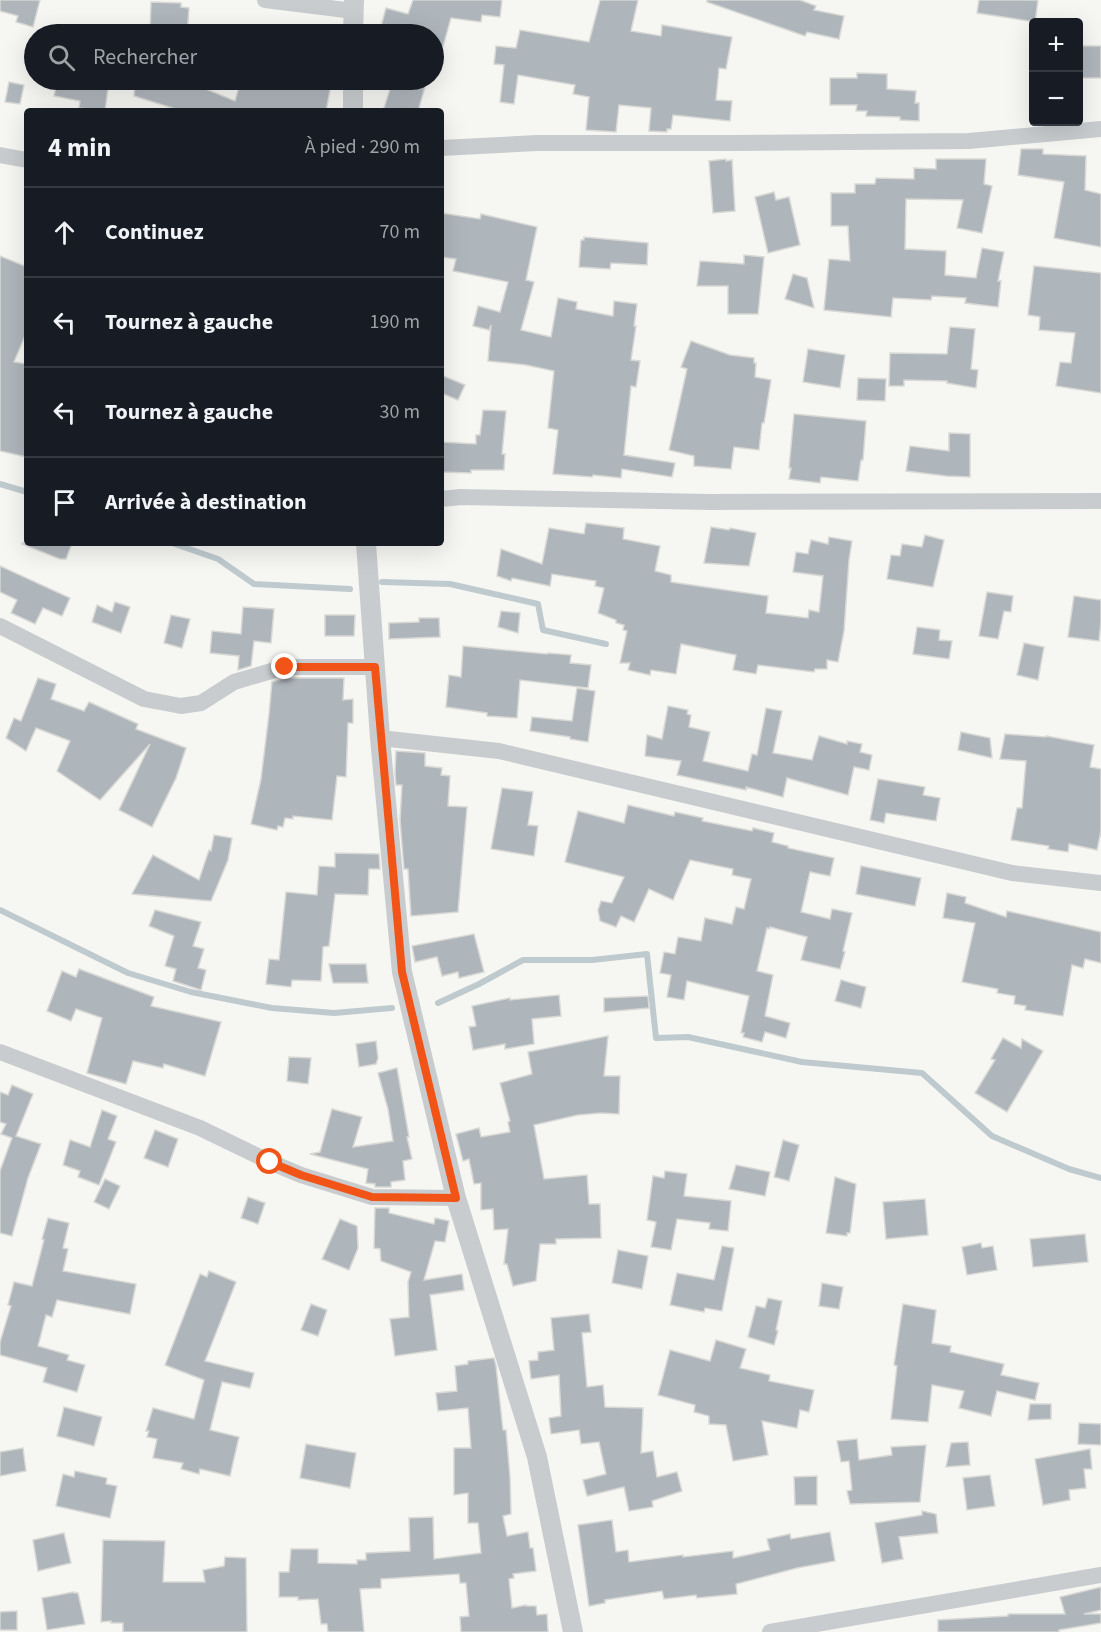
<!DOCTYPE html>
<html lang="fr">
<meta charset="utf-8">
<style>
:root{--surface:#171b24;--page:#20242c;--text:#f1f3f6;--muted:#9ea1a6;--line:#363941}
body{margin:0;font-family:"Source Sans 3",sans-serif;background:var(--page);color:var(--text)}
.controls{position:absolute;right:18px;top:18px;display:grid;overflow:hidden;border-radius:6px;box-shadow:0 6px 24px #0002}
.controls button{width:54px;height:54px;display:grid;place-items:center;padding:0;border:0;border-bottom:2px solid var(--line);background:var(--surface);color:var(--text);font:30px sans-serif}
.stop{position:absolute;width:18px;height:18px;margin:-14px;border:4px solid #f25418;border-radius:50%;background:#fff}
.stop.end{background:#f25418;border-color:#fff;box-shadow:0 2px 6px #0008}
.list{margin:0;padding:0;list-style:none}
h2{display:flex;justify-content:space-between;align-items:center;height:78px;margin:0;padding:0 24px;font-size:26px}
h2 small{font-size:20px;font-weight:400;color:var(--muted)}
.list li{display:grid;grid-template-columns:39px 1fr auto;gap:18px;align-items:center;box-sizing:border-box;height:90px;padding:0 24px;border-top:2px solid var(--line)}
.list b{display:block;font-size:22px;white-space:nowrap}
.list em{font-size:20px;font-style:normal;color:var(--muted)}
.icon{flex:none;width:33px;height:33px;fill:none;stroke:currentColor;stroke-width:2;stroke-linecap:round;stroke-linejoin:round}
.map{position:relative;flex:none;width:1101px;height:1632px;overflow:hidden}
.search{position:absolute;background:var(--surface);box-shadow:0 6px 24px #0002;left:24px;top:24px;width:420px;height:66px;display:flex;align-items:center;gap:15px;box-sizing:border-box;padding:0 21px;border-radius:33px;color:var(--muted);font-size:22px}
.panel{position:absolute;background:var(--surface);box-shadow:0 6px 24px #0002;left:24px;top:108px;width:420px;height:438px;border-radius:6px}
.map>svg:first-child{display:block}
.lines{fill:none;stroke-linecap:round;stroke-linejoin:round}
.stream{stroke:#bfcacf;stroke-width:6}
.building{fill:#aeb5bb;stroke:#d8d8d5;stroke-width:1.5}
.minor{stroke:#c9cccf;stroke-width:16}
.tertiary{stroke:#c9cccf;stroke-width:20}
.route{stroke:#f25418;stroke-width:8}
</style>
<div class="map">
<svg width="1101" height="1632" viewBox="0 0 1101 1632">
<rect width="100%" height="100%" fill="#f6f7f3"/>
<g class="lines">
<g class="stream">
<path d="M0,484L27,492"/>
<path d="M172,543L218,559L254,584L350,589"/>
<path d="M382,582L450,584L538,604L543,630L606,644"/>
<path d="M0,910L128,973L191,992L272,1008L334,1013L392,1008"/>
<path d="M438,1003L479,984L523,960H592L647,954L656,1038L688,1037L802,1062L922,1073L992,1136L1069,1169L1101,1178"/>
</g>
</g>
<g class="building">
<path d="M0,0H40L33,27L16,22L18,16L0,11Z"/>
<path d="M413,0H502L500,17L482,15L481,22L451,18L438,64H434V34H379L386,8L408,14Z"/>
<path d="M600,0H638L631,31L661,36L662,25L732,37L726,69L719,68L716,100L732,101L730,121L673,115L671,129H667V132L649,131L651,108L619,105L616,132L586,130L589,97L573,94L575,85L518,75L514,104L500,102L504,65L494,64L496,46L516,48L520,30L589,42Z"/>
<path d="M707,0H800L816,6L814,10L844,16L839,39L807,32L805,36L707,2Z"/>
<path d="M979,0H1038L1035,22L977,13Z"/>
<path d="M151,2L181,3V7L189,8L187,34H150Z"/>
<rect x="1078" y="46" width="23" height="32"/>
<path d="M857,73L887,74V89L916,91L915,103H919V121L900,120V117L866,116L867,111H856L857,105H830V78H857Z"/>
<path d="M57,80H109L105,111L79,108L80,101L54,96Z"/>
<path d="M135,80H184L235,101L241,80H332L326,111H182L134,96Z"/>
<path d="M393,80H427L418,111H383Z"/>
<path d="M9,82L24,85L20,104L5,102Z"/>
<path d="M1021,149H1043V154L1086,156L1085,190L1101,194V247L1054,238L1064,182L1018,175Z"/>
<path d="M726,159V161L732,160L735,211L713,213L709,161Z"/>
<path d="M936,159H986L984,184L992,186L982,233L957,228L963,200L906,199L905,249L946,251L945,275L976,278L982,248L1004,252L998,281H1001L998,307L965,303L966,298L932,296L931,300L893,298L891,317L824,310L829,259L850,261L848,226H831V193H855V184H875L876,178L914,179V168L936,169Z"/>
<path d="M774,192L776,200L789,197L800,245L768,253L755,197Z"/>
<path d="M441,213L480,219L481,214L537,227L526,280L534,282L521,330L551,337L558,298L577,302L576,309L613,316L614,301L637,304L634,326H636L631,360L640,361L636,387L631,386L624,455L675,463L672,477L622,469L621,478L593,475L592,477L553,474L558,430L548,428L554,371L526,365L488,361L491,325L489,330L473,326L478,306L500,312L508,282L453,271L456,259L441,257Z"/>
<path d="M584,237L648,243L647,265L611,263L610,269L579,267L581,240H584Z"/>
<path d="M744,255L764,257L758,314H728V286H697L700,261L744,264Z"/>
<path d="M0,256L27,267V331L14,362L27,364V457L0,451Z"/>
<path d="M1034,266L1101,273V393L1056,386L1060,362L1071,363L1075,333L1039,330L1040,317L1028,315Z"/>
<path d="M793,274L807,278L814,308L785,299Z"/>
<path d="M950,327L975,329L971,369L978,370L976,388L947,383V381L904,380V386H889L890,353L947,354Z"/>
<path d="M691,341L730,355L754,358V363H756L755,377L771,380L764,423H762L759,450L734,447L731,469L694,466V456L669,450L687,369L681,367Z"/>
<path d="M808,349L845,355L840,388L803,382Z"/>
<path d="M441,375L465,385L458,400L441,393Z"/>
<path d="M858,378L886,379L885,401L857,400Z"/>
<path d="M483,410L506,411L502,454H505L504,470H471V473L441,472V442L476,444V435H480Z"/>
<path d="M794,414L866,421L863,460H861L858,481L821,477L820,483L789,479L791,468H789Z"/>
<path d="M949,433L970,434V477L946,476L906,471L910,446L949,451Z"/>
<path d="M586,523L624,528L623,539L660,546L655,571L671,575V582L768,596L766,613L808,618L809,610L819,612L823,576L793,572L796,552L808,554L811,540L828,544L829,537L852,541L849,560L844,631L838,662L827,660V669H815L814,672L758,665L756,674L733,670L736,655L681,644L676,674L651,670L650,675L628,670L630,663H620L627,631L623,630L624,625L616,623V620L598,613L604,588L595,586L596,581L552,574L550,586L512,578L511,581L497,576L501,549L542,564L549,528L584,534Z"/>
<path d="M711,527L729,530L730,528L756,533L749,566L704,563Z"/>
<path d="M925,535L944,540L933,587L887,579L891,555L900,556L902,544L922,547Z"/>
<path d="M22,543H72L66,559H60L22,544Z"/>
<path d="M0,566L70,598L62,616L43,608L35,624L11,613L17,600L0,592Z"/>
<path d="M987,592L1013,596L1011,612L1004,611L998,639L979,636Z"/>
<path d="M1074,596L1101,600V622L1099,641L1068,637Z"/>
<path d="M115,602L130,607L121,633L92,622L97,605L112,612Z"/>
<path d="M243,607L274,609L271,643L254,641L251,666L238,670L239,656L210,653L212,631L241,634Z"/>
<path d="M501,611L520,613L518,633L498,627Z"/>
<path d="M171,615L190,619L182,648L164,643Z"/>
<path d="M325,615H355L354,636H325Z"/>
<path d="M419,618H439L440,637L389,639V623L419,622Z"/>
<path d="M917,627L940,630L939,640L952,641L949,659L913,654Z"/>
<path d="M1024,643L1044,647L1038,680L1017,675Z"/>
<path d="M463,646L547,654L548,653L571,655L570,663L591,665L588,688L520,680L517,718L487,716V713L446,707L449,675L461,677Z"/>
<path d="M38,678L56,684L51,699L84,711L89,702L138,724L136,729L186,748L176,778L152,827L119,810L150,744L100,800L57,771L70,741L36,728L26,751L6,738L14,718L21,721Z"/>
<path d="M287,678H344L343,700L353,699V723H348L346,777L337,776L332,820L293,816V819L285,818L283,827L278,826L277,830L251,824L261,779L269,714L272,682Z"/>
<path d="M577,688L595,691L588,742L570,739V737L530,731L532,717L572,721Z"/>
<path d="M668,706L688,710L687,714L691,715L689,727L710,732L703,761L748,771L752,754L757,755L766,708L782,711L773,753L812,760L819,736L847,744V741L862,744L860,752L872,755L869,770L854,767L848,795L787,778L783,797L746,787V790L677,775L681,761L645,756L647,735L662,739Z"/>
<path d="M961,732L990,738L992,758L958,750Z"/>
<path d="M1005,734L1046,737V736L1094,745L1090,767L1101,769V831L1097,850L1069,844L1068,852L1048,849L1049,846L1011,840L1017,808H1022L1026,761L1000,759Z"/>
<path d="M396,751L425,753V766L442,768L441,775L450,776L448,806L467,807L458,912L411,916L408,869H404L400,820L402,785H396L395,773Z"/>
<path d="M878,779L925,787L923,795L940,798L936,821L886,813L884,823L870,820Z"/>
<path d="M502,788L533,792L528,825L538,826L534,856L491,849Z"/>
<path d="M628,805L674,816L675,812L703,818L702,821L752,831L753,828L774,833L772,842L788,846V848L834,858L830,876L810,872L801,912L830,919L832,909L852,913L843,951L845,952L840,969L801,960L807,937L770,927V929L767,928L757,971L773,975L765,1016L790,1023L786,1038L765,1032L762,1042L743,1037L744,1033H741L749,996L687,981L684,1000L667,997L671,975L660,973L664,952L675,954L678,937L701,941L705,918L732,924L736,907L744,909L751,879L732,875L733,869L690,860L673,900L649,889L634,922L621,916L616,927L600,921L598,910L601,901L612,903L624,877L565,862L578,811L624,823Z"/>
<path d="M214,835L232,838L228,860L211,901L132,894L153,855L199,880L209,850L211,851Z"/>
<path d="M335,853L379,854L380,869H369L368,895L335,894L329,946L323,947L321,981L292,980L291,987L266,984L269,959L279,960L286,892L317,895L319,866L335,867Z"/>
<path d="M861,866L921,878L915,906L856,894Z"/>
<path d="M947,893L966,897L965,903L1006,917L1007,911L1101,932V963L1085,959L1083,968L1072,965L1063,1016L1025,1010L1026,1006L1014,1004L1015,996L997,993L998,989L962,982L975,923L943,918Z"/>
<path d="M155,910L201,922L193,946L204,949L198,968L206,970L201,990L173,981L176,969L165,966L174,936L149,926Z"/>
<path d="M474,934L484,972L459,978L458,972L442,976L437,957L415,962L412,946Z"/>
<path d="M329,964H366L368,983H333Z"/>
<path d="M79,969L154,997L151,1006L221,1022L205,1076L164,1064L163,1068L133,1061L126,1084L87,1073L102,1018L76,1009L71,1021L47,1011L62,971L76,977Z"/>
<path d="M841,980L866,987L861,1008L835,1001Z"/>
<path d="M559,995L561,1016L532,1019L534,1044L505,1049V1044L473,1050L469,1027L476,1026L472,1006L510,998V1000Z"/>
<path d="M648,996L649,1008L604,1012V998Z"/>
<path d="M608,1036L604,1076H620L619,1114L601,1113L578,1115L534,1125L544,1179L587,1175L589,1204H600L601,1238L556,1239V1244H540L536,1281L513,1286L507,1264H504L508,1229L494,1230L493,1209L481,1210V1183L474,1184L469,1159L463,1161L456,1134L479,1128L481,1137L510,1132L508,1122L510,1121L500,1083L532,1074L528,1052Z"/>
<path d="M1003,1038L1021,1048L1022,1039L1043,1051L1007,1112L975,1093L995,1060L991,1059Z"/>
<path d="M376,1041L378,1058L376,1064L359,1067L356,1044Z"/>
<path d="M289,1057L311,1058L308,1084L287,1081Z"/>
<path d="M397,1068L409,1137H407L412,1159L403,1161L405,1180L391,1182V1187H375V1184L366,1183L368,1169L310,1154L320,1152L332,1109L362,1117L353,1147L393,1141L388,1109L378,1073Z"/>
<path d="M12,1085L33,1094L16,1136L41,1144L28,1178L12,1236L0,1233V1171L12,1138L1,1134L6,1124L0,1122V1092L8,1095Z"/>
<path d="M102,1110L117,1116L108,1139L116,1142L99,1185L78,1177L80,1171L63,1165L70,1140L90,1147Z"/>
<path d="M155,1130L178,1139L168,1167L144,1158Z"/>
<path d="M783,1140L799,1145L789,1181L774,1177Z"/>
<path d="M736,1165L770,1172L765,1196L729,1189Z"/>
<path d="M665,1171L687,1174L684,1196L731,1201L728,1231L709,1229L710,1223L677,1219L671,1250L651,1247L656,1222L647,1220L653,1176L664,1178Z"/>
<path d="M835,1177L856,1184L850,1233H847V1236L826,1233Z"/>
<path d="M105,1179L120,1186L109,1209L94,1202Z"/>
<path d="M248,1197L265,1203L258,1224L241,1218Z"/>
<path d="M925,1199L928,1235L886,1239L883,1202Z"/>
<path d="M375,1208H389V1213L434,1224L435,1218L449,1221L445,1242L435,1241L424,1280L462,1274L464,1290L430,1295L437,1350L395,1356L390,1319L409,1317L408,1282L411,1272L381,1261L380,1249L374,1248Z"/>
<path d="M48,1218L69,1223L63,1248L68,1249L63,1271L136,1284L130,1314L57,1300L52,1317L46,1315L38,1346L69,1355L67,1360L85,1365L77,1392L43,1382L47,1368L0,1355V1342L11,1306L8,1305L14,1282L32,1286L44,1240L42,1239Z"/>
<path d="M340,1219L357,1226L358,1248L349,1270L322,1259Z"/>
<path d="M1085,1234L1088,1262L1033,1267L1030,1239Z"/>
<path d="M981,1243L982,1248L993,1246L997,1270L967,1275L962,1247Z"/>
<path d="M722,1246L734,1248L722,1311L705,1308L704,1312L670,1305L677,1273L714,1280Z"/>
<path d="M618,1250L648,1256L642,1289L612,1283Z"/>
<path d="M209,1271L236,1282L205,1361L254,1373L250,1388L222,1382L210,1430L239,1437L230,1476L200,1469L199,1474L181,1469L183,1463L153,1458L157,1439L147,1437L149,1431H146L153,1408L194,1419L204,1380L165,1365L200,1274L207,1277Z"/>
<path d="M822,1283L843,1287L839,1309L819,1306Z"/>
<path d="M768,1298L782,1301L776,1330L778,1331L774,1345L748,1337L756,1306L765,1308Z"/>
<path d="M311,1304L327,1310L318,1336L301,1330Z"/>
<path d="M903,1304L936,1310L932,1343L951,1346L950,1352L1004,1364L1001,1375L1039,1383L1035,1400L997,1391L991,1416L959,1408L964,1391L932,1385L928,1422L891,1419L897,1366L894,1365Z"/>
<path d="M589,1314L591,1332L582,1333L587,1387L603,1385L605,1407L643,1408L641,1453L653,1451L657,1477L677,1472L682,1491L652,1501L653,1507L629,1511L624,1487L587,1496L583,1480L606,1474L599,1442L581,1444L579,1430L551,1434L549,1418L561,1416L559,1375L531,1379L529,1361L538,1360V1352L554,1350L551,1318Z"/>
<path d="M716,1340L746,1349L740,1368L770,1375L769,1381L814,1390L809,1412L800,1410L797,1428L762,1421L768,1455L733,1461L726,1425L709,1424V1416L694,1412L695,1405L658,1395L670,1350L710,1361Z"/>
<path d="M494,1358L496,1366L503,1430H506L510,1477L511,1514L503,1516L507,1536L528,1532L530,1548H533L536,1571L513,1574L514,1578L509,1579L512,1608L526,1605V1606H536L537,1615L547,1614L548,1632H461L460,1617L469,1616L466,1583H460L459,1574L381,1579V1588L360,1589L364,1632H328L327,1624H321L318,1599L298,1600V1597H279V1572H289L291,1549H318V1563L357,1564V1560H366V1553L410,1551L409,1518L433,1517L434,1559L481,1553L478,1523H468V1493L454,1495V1448H471L468,1408L438,1411L436,1393L457,1391L455,1366L468,1364V1361Z"/>
<path d="M1030,1404H1051V1419L1028,1420Z"/>
<path d="M64,1407L102,1417L94,1446L57,1436Z"/>
<path d="M1079,1423L1101,1424V1445L1078,1444Z"/>
<path d="M857,1439L859,1460L892,1455L891,1447L926,1445L920,1502L850,1504L847,1491L852,1490L849,1461L841,1462L837,1441Z"/>
<path d="M968,1442L970,1465L946,1467L951,1443Z"/>
<path d="M306,1444L356,1453L350,1488L300,1478Z"/>
<path d="M23,1448L26,1471L0,1476V1452Z"/>
<path d="M1090,1449L1092,1469H1084L1086,1488L1069,1490L1070,1500L1043,1505L1035,1459Z"/>
<path d="M75,1471L107,1478L106,1484L117,1486L110,1518L56,1506L63,1474L74,1477Z"/>
<path d="M990,1475L995,1506L967,1510L963,1478Z"/>
<path d="M817,1476V1505H795L794,1477Z"/>
<path d="M922,1511L936,1514L938,1533L899,1537L903,1559L882,1563L875,1523L922,1515Z"/>
<path d="M612,1520L616,1552L628,1550L629,1562L683,1555V1557L733,1551V1558L770,1550L767,1539L790,1534L791,1539L830,1532L835,1561L797,1568L736,1584L737,1594L697,1598L696,1595L664,1599L662,1591L605,1600V1603L589,1606L578,1525Z"/>
<path d="M64,1533L71,1563L38,1571L33,1540Z"/>
<path d="M103,1540L165,1541L163,1582H205L203,1570L224,1566L225,1557L246,1558L247,1632H123V1623H111V1621L101,1622Z"/>
<path d="M1101,1587V1610L1084,1614H1101V1623L1059,1630V1632H938V1620L1008,1616V1614H1065L1060,1597Z"/>
<path d="M74,1592V1593H78L85,1624L47,1630L42,1598Z"/>
<path d="M17,1611V1630H0V1612Z"/>
</g>
<g class="lines">
<g class="minor">
<path d="M265,0L354,11"/>
<path d="M441,148L537,143H730L969,141L1101,129"/>
<path d="M0,155L27,160"/>
<path d="M441,499L461,497L709,502L1101,501"/>
<path d="M0,626L144,699L181,706L201,703L234,682L285,667H375"/>
<path d="M380,738L499,751L1012,873L1101,883"/>
<path d="M0,1052L200,1128L270,1162L301,1175L372,1197L456,1198"/>
<path d="M770,1632L1101,1575"/>
</g>
<g class="tertiary">
<path d="M353,34L354,0"/>
<path d="M353,111V80"/>
<path d="M366,543L380,738L402,972L456,1198L537,1457L573,1632"/>
</g>
</g>
<g class="lines">
<path class="route" d="M270,1162L301,1175L372,1197L456,1198L402,972L375,667H285"/>
</g>
</svg>
<div class="controls">
<button>+</button>
<button>−</button>
</div>
<div class="stop" style="left:270px;top:1162px"></div>
<div class="stop end" style="left:285px;top:667px"></div>
<div class="search"><svg class="icon" aria-label="search" viewBox="0 0 24 24"><circle cx="10" cy="10" r="6"/><path d="M15 15l6 6"/></svg>Rechercher</div>
<section class="panel">
<h2>4 min<small>À pied · 290 m</small></h2>
<ul class="list">
<li><svg class="icon" aria-label="ahead" viewBox="0 0 24 24"><path d="M12 20V5M6 11l6-6 6 6"/></svg><div><b>Continuez</b></div><em>70 m</em></li>
<li><svg class="icon" aria-label="left" viewBox="0 0 24 24"><path d="M17 20v-9H6M10 6l-5 5 5 5"/></svg><div><b>Tournez à gauche</b></div><em>190 m</em></li>
<li><svg class="icon" aria-label="left" viewBox="0 0 24 24"><path d="M17 20v-9H6M10 6l-5 5 5 5"/></svg><div><b>Tournez à gauche</b></div><em>30 m</em></li>
<li><svg class="icon" aria-label="arrive" viewBox="0 0 24 24"><path d="M6 21V4h12l-3 4 3 4H6"/></svg><div><b>Arrivée à destination</b></div></li>
</ul>
</section>
</div>
